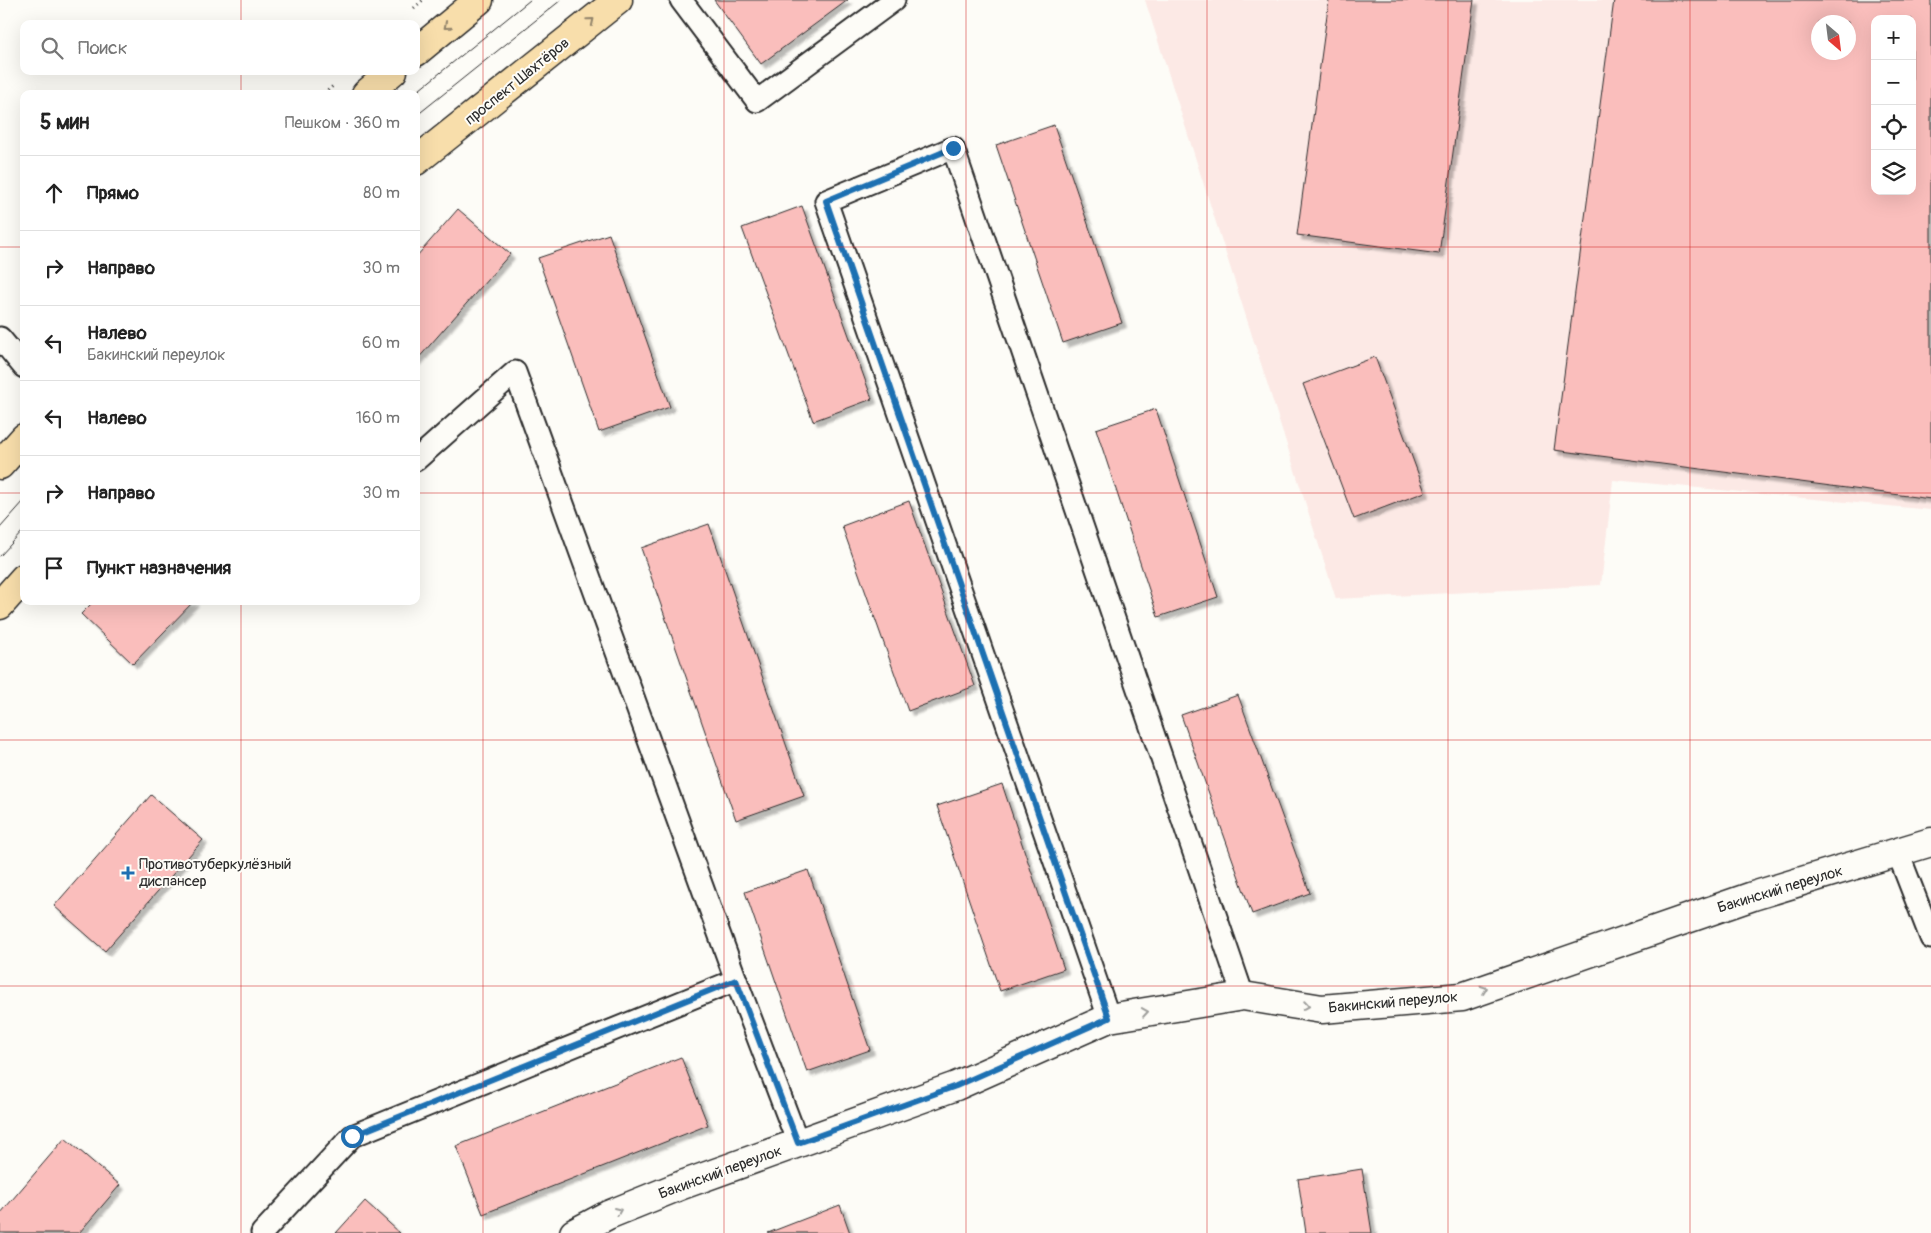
<!DOCTYPE html>
<html lang="ru">
<meta charset="utf-8">
<style>
:root{--surface:#fff;--page:#f6f6f6;--text:#222;--muted:#767676;--line:#e0e0e0}
body{margin:0;font-family:Pangolin,sans-serif;background:var(--page);color:var(--text)}
.controls{position:absolute;right:15px;top:15px;display:grid;overflow:hidden;border-radius:10px;box-shadow:0 5px 20px #0002}
.controls button{width:45px;height:45px;display:grid;place-items:center;padding:0;border:0;border-bottom:1px solid var(--line);background:var(--surface);color:var(--text);font:25px sans-serif}
.compass{position:absolute;left:1811px;top:15px;width:45px;height:45px;border-radius:50%;background:var(--surface);box-shadow:0 5px 20px #0002;rotate:152deg}
.stop{position:absolute;width:15px;height:15px;margin:-11px;border:4px solid #1f6fb2;border-radius:50%;background:#fff}
.stop.end{background:#1f6fb2;border-color:#fff;box-shadow:0 1px 5px #0008}
.list{margin:0;padding:0;list-style:none}
h2{display:flex;justify-content:space-between;align-items:center;height:65px;margin:0;padding:0 20px;font-size:21px}
h2 small{font-size:16px;font-weight:400;color:var(--muted)}
.list li{display:grid;grid-template-columns:32px 1fr auto;gap:15px;align-items:center;box-sizing:border-box;height:75px;padding:0 20px;border-top:1px solid var(--line)}
.list b{display:block;font-size:19px;white-space:nowrap}
.list p{margin:0;font-size:16px;white-space:nowrap;color:var(--muted)}
.list em{font-size:16px;font-style:normal;color:var(--muted)}
.icon{flex:none;width:28px;height:28px;fill:none;stroke:currentColor;stroke-width:2;stroke-linecap:round;stroke-linejoin:round}
.map{position:relative;flex:none;width:1931px;height:1233px;overflow:hidden}
.search{position:absolute;background:var(--surface);box-shadow:0 5px 20px #0002;left:20px;top:20px;width:400px;height:55px;display:flex;align-items:center;gap:12px;box-sizing:border-box;padding:0 18px;border-radius:10px;color:var(--muted);font-size:19px}
.panel{position:absolute;background:var(--surface);box-shadow:0 5px 20px #0002;left:20px;top:90px;width:400px;height:515px;border-radius:10px}
.map>svg:first-child{display:block}
.built{fill:#fce9e5;fill-rule:evenodd}
.building{fill:#fabebc;stroke:#2b2b2b;fill-rule:evenodd;filter:url(#shadow)}
.lines{fill:none;stroke-linecap:round;stroke-linejoin:round}
.lane-casing{stroke:#2b2b2b;stroke-width:25}
.secondary-casing{stroke:#2b2b2b;stroke-width:31}
.primary-casing{stroke:#2b2b2b;stroke-width:31}
.path{stroke:#2b2b2b;stroke-width:3;stroke-dasharray:1 4;stroke-linecap:butt}
.lane{stroke:#fdfcf7;stroke-width:21}
.secondary{stroke:#fdfcf7;stroke-width:28}
.primary{stroke:#f8deab;stroke-width:28}
.tram{stroke:#2b2b2b;stroke-width:1}
.oneway{stroke:#92846b}
.oneway2{stroke:#9e9e9b}
.route{stroke:#1f6fb2;stroke-width:6}
.grid{fill:none;stroke:#d62828;stroke-width:1;stroke-opacity:0.55}
.poi-dot{fill:#1f6fb2;stroke:#fdfcf7;stroke-width:2}
.labels{text-anchor:middle;stroke-width:4;stroke-linejoin:round;paint-order:stroke}
.street-label{font-size:15px;fill:#2b2b2b;stroke:#fdfcf7}
.poi-label{font-size:15px;fill:#2b2b2b;stroke:#fdfcf7;text-anchor:start}
</style>
<div class="map">
<svg width="1931" height="1233" viewBox="0 0 1931 1233">
<defs>
<filter id="shadow"><feDropShadow dx="4.5" dy="4.5" stdDeviation="1" flood-color="#0004"/></filter>
</defs>
<rect width="100%" height="100%" fill="#fdfcf7"/>
<filter id="ink" filterUnits="userSpaceOnUse"><feTurbulence type="fractalNoise" baseFrequency=".02" numOctaves="2"/><feDisplacementMap in="SourceGraphic" scale="10" xChannelSelector="R" yChannelSelector="G"/><feConvolveMatrix kernelMatrix="1 2 1 2 8 2 1 2 1" color-interpolation-filters="sRGB"/></filter>
<g filter="url(#ink)">
<path class="built" d="M1145,0H1931V510L1613,480L1601,585L1336,599ZM1875,19H1912V191H1875ZM1818,22H1848V52H1818Z"/>
<g class="building">
<path d="M714,0H848L761,64Z"/>
<path d="M1329,0H1474L1439,254L1297,235Z"/>
<path d="M1614,0H1931V499L1554,450ZM1875,19H1912V191H1875ZM1818,22H1848V52H1818Z"/>
<path d="M1054,125L1122,323L1063,343L996,145Z"/>
<path d="M802,206L872,399L813,421L742,228Z"/>
<path d="M458,209L510,254L416,361V257Z"/>
<path d="M609,234L670,407L599,432L538,258Z"/>
<path d="M1375,357L1425,492L1354,519L1303,384Z"/>
<path d="M1156,409L1218,597L1158,617L1096,429Z"/>
<path d="M909,501L975,686L908,711L842,526Z"/>
<path d="M709,524L804,796L736,820L641,548Z"/>
<path d="M94,601H194L133,664L81,614Z"/>
<path d="M1238,695L1310,893L1252,914L1181,715Z"/>
<path d="M1002,784L1064,969L1000,991L937,806Z"/>
<path d="M151,795L203,840L105,951L54,906Z"/>
<path d="M808,870L870,1050L807,1072L745,892Z"/>
<path d="M681,1057L708,1125L483,1214L456,1146Z"/>
<path d="M65,1138L120,1185L79,1233H0V1214Z"/>
<path d="M1362,1169L1372,1233H1306L1298,1179Z"/>
<path d="M365,1201L400,1233H336Z"/>
<path d="M840,1205L850,1233H768Z"/>
</g>
<g class="lines">
<g class="lane-casing">
<g id="lane">
<path d="M681,0L757,101L894,0"/>
<path d="M0,338L24,367"/>
<path d="M416,460L515,372L736,980"/>
<path d="M1898,853L1931,938"/>
<path d="M1109,1018L826,201L953,148L1243,996"/>
<path d="M262,1233L352,1136L736,980L798,1143"/>
</g>
</g>
<g class="secondary-casing">
<path id="secondary" d="M574,1233L608,1215L682,1185L956,1086L1109,1018L1243,996L1322,1009L1462,997L1753,896L1931,842"/>
</g>
<g class="primary-casing">
<g id="primary">
<path d="M416,52L479,0"/>
<path d="M366,94L393,71"/>
<path d="M416,161L618,0"/>
<path d="M0,465L24,438"/>
<path d="M0,605L24,578"/>
</g>
</g>
<g class="path">
<path d="M414,8L423,0"/>
<path d="M324,94L335,84"/>
</g>
<use href="#lane" class="lane"/>
<use href="#secondary" class="secondary"/>
<use href="#primary" class="primary"/>
<g class="tram">
<path d="M414,94L530,0"/>
<path d="M416,116L561,0"/>
<path d="M0,528L24,501"/>
<path d="M0,556L24,530"/>
</g>
</g>
<defs><path id="oneway-chevron" d="M-2-3.5L2.5 0L-2 3.5" fill="none" stroke-width="1.6" stroke-linecap="round" stroke-linejoin="round" transform="scale(1.25)"/></defs>
<g class="oneway">
<use href="#oneway-chevron" transform="translate(591 21) rotate(-39)"/>
<use href="#oneway-chevron" transform="translate(447 26) rotate(140)"/>
</g>
<g class="oneway2">
<use href="#oneway-chevron" transform="translate(1484 989) rotate(-20)"/>
<use href="#oneway-chevron" transform="translate(1306 1006) rotate(9)"/>
<use href="#oneway-chevron" transform="translate(1145 1012) rotate(-9)"/>
<use href="#oneway-chevron" transform="translate(618 1211) rotate(-23)"/>
</g>
</g>
<g class="lines" filter="url(#ink)">
<path class="route" d="M352,1136L736,980L798,1143L956,1086L1109,1018L826,201L953,148"/>
</g>
<path class="grid" d="M241,0V24M483,0V1233M724,0V1233M966,0V1233M1207,0V1233M1448,0V1233M1690,0V1233M241,71V94M0,247H24M416,247H1931M0,493H24M416,493H1931M241,601V1233M0,740H1931M0,986H1931"/>
<path class="poi-dot" d="M125.5 865.5h5v5h5v5h-5v5h-5v-5h-5v-5h5z"/>
<g class="labels">
<g class="street-label">
<text transform="translate(517 81) rotate(-39)" y="5">проспект Шахтёров</text>
<text transform="translate(1780 889) rotate(-17)" y="5">Бакинский переулок</text>
<text transform="translate(1393 1002) rotate(-5)" y="5">Бакинский переулок</text>
<text transform="translate(720 1172) rotate(-20)" y="5">Бакинский переулок</text>
</g>
<g class="poi-label">
<text x="139" y="869">Противотуберкулёзный<tspan x="139" dy="17">диспансер</tspan></text>
</g>
</g>
</svg>
<div class="controls">
<button>+</button>
<button>−</button>
<button><svg class="icon" aria-label="locate" viewBox="0 0 24 24"><circle cx="12" cy="12" r="6"/><path d="M12 2v4M12 18v4M2 12h4M18 12h4"/></svg></button>
<button><svg class="icon" aria-label="layers" viewBox="0 0 24 24"><path d="M12 4l9 5-9 5-9-5zM3 14l9 5 9-5"/></svg></button>
</div>
<svg class="compass" viewBox="-18 -18 36 36"><path d="M0-13l5 13h-10z" fill="#e53935"/><path d="M0 13l5-13h-10z" fill="#767676"/></svg>
<div class="stop" style="left:352px;top:1136px"></div>
<div class="stop end" style="left:953px;top:148px"></div>
<div class="search"><svg class="icon" aria-label="search" viewBox="0 0 24 24"><circle cx="10" cy="10" r="6"/><path d="M15 15l6 6"/></svg>Поиск</div>
<section class="panel">
<h2>5 мин<small>Пешком · 360 m</small></h2>
<ul class="list">
<li><svg class="icon" aria-label="ahead" viewBox="0 0 24 24"><path d="M12 20V5M6 11l6-6 6 6"/></svg><div><b>Прямо</b></div><em>80 m</em></li>
<li><svg class="icon" aria-label="right" viewBox="0 0 24 24"><path d="M7 20v-9h11M14 6l5 5-5 5"/></svg><div><b>Направо</b></div><em>30 m</em></li>
<li><svg class="icon" aria-label="left" viewBox="0 0 24 24"><path d="M17 20v-9H6M10 6l-5 5 5 5"/></svg><div><b>Налево</b><p>Бакинский переулок</p></div><em>60 m</em></li>
<li><svg class="icon" aria-label="left" viewBox="0 0 24 24"><path d="M17 20v-9H6M10 6l-5 5 5 5"/></svg><div><b>Налево</b></div><em>160 m</em></li>
<li><svg class="icon" aria-label="right" viewBox="0 0 24 24"><path d="M7 20v-9h11M14 6l5 5-5 5"/></svg><div><b>Направо</b></div><em>30 m</em></li>
<li><svg class="icon" aria-label="arrive" viewBox="0 0 24 24"><path d="M6 21V4h12l-3 4 3 4H6"/></svg><div><b>Пункт назначения</b></div></li>
</ul>
</section>
</div>
